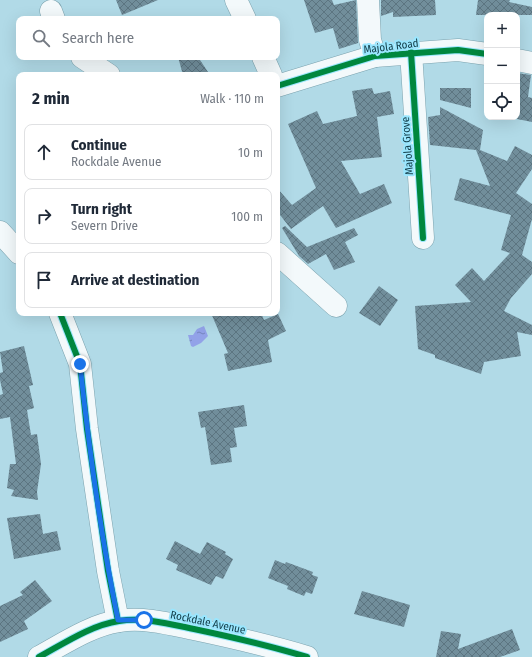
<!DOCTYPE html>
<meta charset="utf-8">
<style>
:root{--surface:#fff;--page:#f2f2f3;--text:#1f2937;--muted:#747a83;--line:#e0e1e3}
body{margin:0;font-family:"Fira Sans Condensed",sans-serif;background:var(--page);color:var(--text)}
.controls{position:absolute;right:12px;top:12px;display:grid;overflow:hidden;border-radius:8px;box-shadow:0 4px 16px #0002}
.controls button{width:36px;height:36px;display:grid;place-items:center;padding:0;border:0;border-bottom:1px solid var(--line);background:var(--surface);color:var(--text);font:20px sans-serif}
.stop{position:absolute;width:12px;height:12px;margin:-9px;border:3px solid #1a73e8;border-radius:50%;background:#fff}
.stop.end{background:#1a73e8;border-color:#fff;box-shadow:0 1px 4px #0008}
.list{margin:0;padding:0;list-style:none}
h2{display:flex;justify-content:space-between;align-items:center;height:52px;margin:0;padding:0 16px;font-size:17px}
h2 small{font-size:13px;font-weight:400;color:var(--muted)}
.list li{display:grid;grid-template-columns:26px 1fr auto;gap:12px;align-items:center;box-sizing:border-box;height:56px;margin:0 8px 8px;padding:0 8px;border:1px solid var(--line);border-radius:8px}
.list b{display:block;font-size:15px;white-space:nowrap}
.list p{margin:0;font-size:13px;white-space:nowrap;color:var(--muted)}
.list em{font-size:13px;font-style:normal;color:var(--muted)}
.icon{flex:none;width:22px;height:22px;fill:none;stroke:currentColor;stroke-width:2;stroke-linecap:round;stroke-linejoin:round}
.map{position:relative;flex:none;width:532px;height:657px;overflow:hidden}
.search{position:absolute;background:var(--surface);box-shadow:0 4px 16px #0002;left:16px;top:16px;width:264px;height:44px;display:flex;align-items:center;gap:10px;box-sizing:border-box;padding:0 14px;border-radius:8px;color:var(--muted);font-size:15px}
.panel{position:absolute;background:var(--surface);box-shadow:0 4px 16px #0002;left:16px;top:72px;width:264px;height:244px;border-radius:8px}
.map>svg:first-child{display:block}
.water{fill:url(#water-ripples)}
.building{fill:url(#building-cross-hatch)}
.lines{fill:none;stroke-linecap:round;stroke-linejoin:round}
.minor-casing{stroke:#7ba2ae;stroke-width:23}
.minor{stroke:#f3f9fb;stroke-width:22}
.cycleway-casing{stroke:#9ae6fe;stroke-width:8}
.cycleway{stroke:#00873e;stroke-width:6}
.route{stroke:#1a73e8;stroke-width:5}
.labels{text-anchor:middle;stroke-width:4;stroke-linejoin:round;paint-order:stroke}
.street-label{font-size:11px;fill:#14404c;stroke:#9ae6fe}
</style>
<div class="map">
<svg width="532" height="657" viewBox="0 0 532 657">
<defs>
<pattern id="water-ripples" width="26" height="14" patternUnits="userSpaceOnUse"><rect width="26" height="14" fill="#92a2e8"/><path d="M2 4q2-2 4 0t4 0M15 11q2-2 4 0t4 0" fill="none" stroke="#7685be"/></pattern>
<pattern id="building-cross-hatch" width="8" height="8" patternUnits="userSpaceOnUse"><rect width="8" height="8" fill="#718e9b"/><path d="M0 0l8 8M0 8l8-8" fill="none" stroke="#5c7581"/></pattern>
</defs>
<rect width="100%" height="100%" fill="#b1dae7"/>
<path class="water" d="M204,326L208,336L201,343L193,347L191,346L188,335H193L197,329Z"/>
<g class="building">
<path d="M116,0H158L122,15Z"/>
<path d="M304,0H332L334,5L356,0L358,43L339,49L333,28L315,33Z"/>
<path d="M381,0H435L436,15L393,17V12L381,16Z"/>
<path d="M478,0H510L509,2L532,7V15H476Z"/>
<path d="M178,57H198L210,75H183Z"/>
<path d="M517,73L531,75L528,97L532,98V122L517,119Z"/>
<path d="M372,88L374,94L390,91L394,114L377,117L382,157L341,161L360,194L384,184L392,203L336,228L323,206L291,229L277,211V188L292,205L316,188L288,124L317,111L323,124L357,116L352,91Z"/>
<path d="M440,88H471V108L440,100Z"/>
<path d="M440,107L483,130L480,150L507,161L515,146L532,155V169L516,193L532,204V219L522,255L532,262V274L511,298L504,311L532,325V335L517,332L521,356L484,362L481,374L435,358V355L418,349L415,306L471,302L455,285L472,268L484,281L510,253L501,250L511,215L454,200L460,178L490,186L476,150L430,145L428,117L440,115Z"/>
<path d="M285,226L307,247L354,228L358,235L345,242L355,262L334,270L326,254L308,264L299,256L282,228Z"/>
<path d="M379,286L398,300L380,326L359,313Z"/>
<path d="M211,313H261L264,320L278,314L286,331L268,340L272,362L228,371L224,354L228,353Z"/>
<path d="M24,346L33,385L29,386L34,408L27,410L31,435L37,434L41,464L37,492L38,500L11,496L14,490L7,488L10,464H16L10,417L0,419V395L3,394L0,380V373L3,372L0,352Z"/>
<path d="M244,405L247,426L234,428L237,447L230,448L232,462L211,465L205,427L201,428L198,412Z"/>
<path d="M40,514L43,534L57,531L61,550L14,559L7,518Z"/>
<path d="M175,541L200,554L207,542L226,552L225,554L233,559L223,579L216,576L211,585L176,570L178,565L166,559Z"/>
<path d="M275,560L285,564L286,562L313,572L312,575L318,577L312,594L306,592L304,596L287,589L288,586L268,578Z"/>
<path d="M35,580L52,601L24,621L28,629L0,642V606L23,595L20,592Z"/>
<path d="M362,591L410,605L404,627L354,614Z"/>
<path d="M512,629L520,650L500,657H436L441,631L461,634L458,649Z"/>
</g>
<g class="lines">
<g class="minor-casing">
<g id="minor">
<path d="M236,0L245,19"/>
<path d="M368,0L370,40L375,56"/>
<path d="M51,11L54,19"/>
<path d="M411,52L423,238"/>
<path d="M82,57L109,75"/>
<path d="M263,57L271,75"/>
<path d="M517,60L532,63"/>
<path d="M277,86L375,56L458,50L487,54"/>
<path d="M0,232L19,253"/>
<path d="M277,253L336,306"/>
<path d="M60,313L80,364L87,429L108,571L118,621"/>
<path d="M39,657C63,644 91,625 119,621C144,617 170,624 194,629C232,637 270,646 307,657"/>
</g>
</g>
<use href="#minor" class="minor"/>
<g class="cycleway-casing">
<g id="cycleway">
<path d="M411,52L423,238"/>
<path d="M277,86L375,56L458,50L487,54"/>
<path d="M60,313L80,364L87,429L108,571L118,621"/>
<path d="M39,657C63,644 91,625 119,621C144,617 170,624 194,629C232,637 270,646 307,657"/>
</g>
</g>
<use href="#cycleway" class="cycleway"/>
</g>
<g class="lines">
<path class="route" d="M80,364C89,450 101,536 118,620H144"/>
</g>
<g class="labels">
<g class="street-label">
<text transform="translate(391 46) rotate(-7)" y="4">Majola Road</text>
<text transform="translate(407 146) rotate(-94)" y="4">Majola Grove</text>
<text transform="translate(208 622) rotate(12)" y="4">Rockdale Avenue</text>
</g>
</g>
</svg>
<div class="controls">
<button>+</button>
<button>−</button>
<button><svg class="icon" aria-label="locate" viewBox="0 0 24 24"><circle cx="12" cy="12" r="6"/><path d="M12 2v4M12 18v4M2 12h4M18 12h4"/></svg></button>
</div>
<div class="stop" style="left:144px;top:620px"></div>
<div class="stop end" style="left:80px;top:364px"></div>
<div class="search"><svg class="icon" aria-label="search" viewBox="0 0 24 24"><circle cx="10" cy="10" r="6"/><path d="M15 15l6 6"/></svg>Search here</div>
<section class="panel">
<h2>2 min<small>Walk · 110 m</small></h2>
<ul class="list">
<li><svg class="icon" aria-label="ahead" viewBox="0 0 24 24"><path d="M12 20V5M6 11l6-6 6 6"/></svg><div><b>Continue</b><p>Rockdale Avenue</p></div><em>10 m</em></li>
<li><svg class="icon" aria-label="right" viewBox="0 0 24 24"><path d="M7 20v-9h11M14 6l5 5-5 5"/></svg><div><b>Turn right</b><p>Severn Drive</p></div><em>100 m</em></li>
<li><svg class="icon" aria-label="arrive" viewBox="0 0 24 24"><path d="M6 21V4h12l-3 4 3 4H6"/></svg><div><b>Arrive at destination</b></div></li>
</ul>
</section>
</div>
